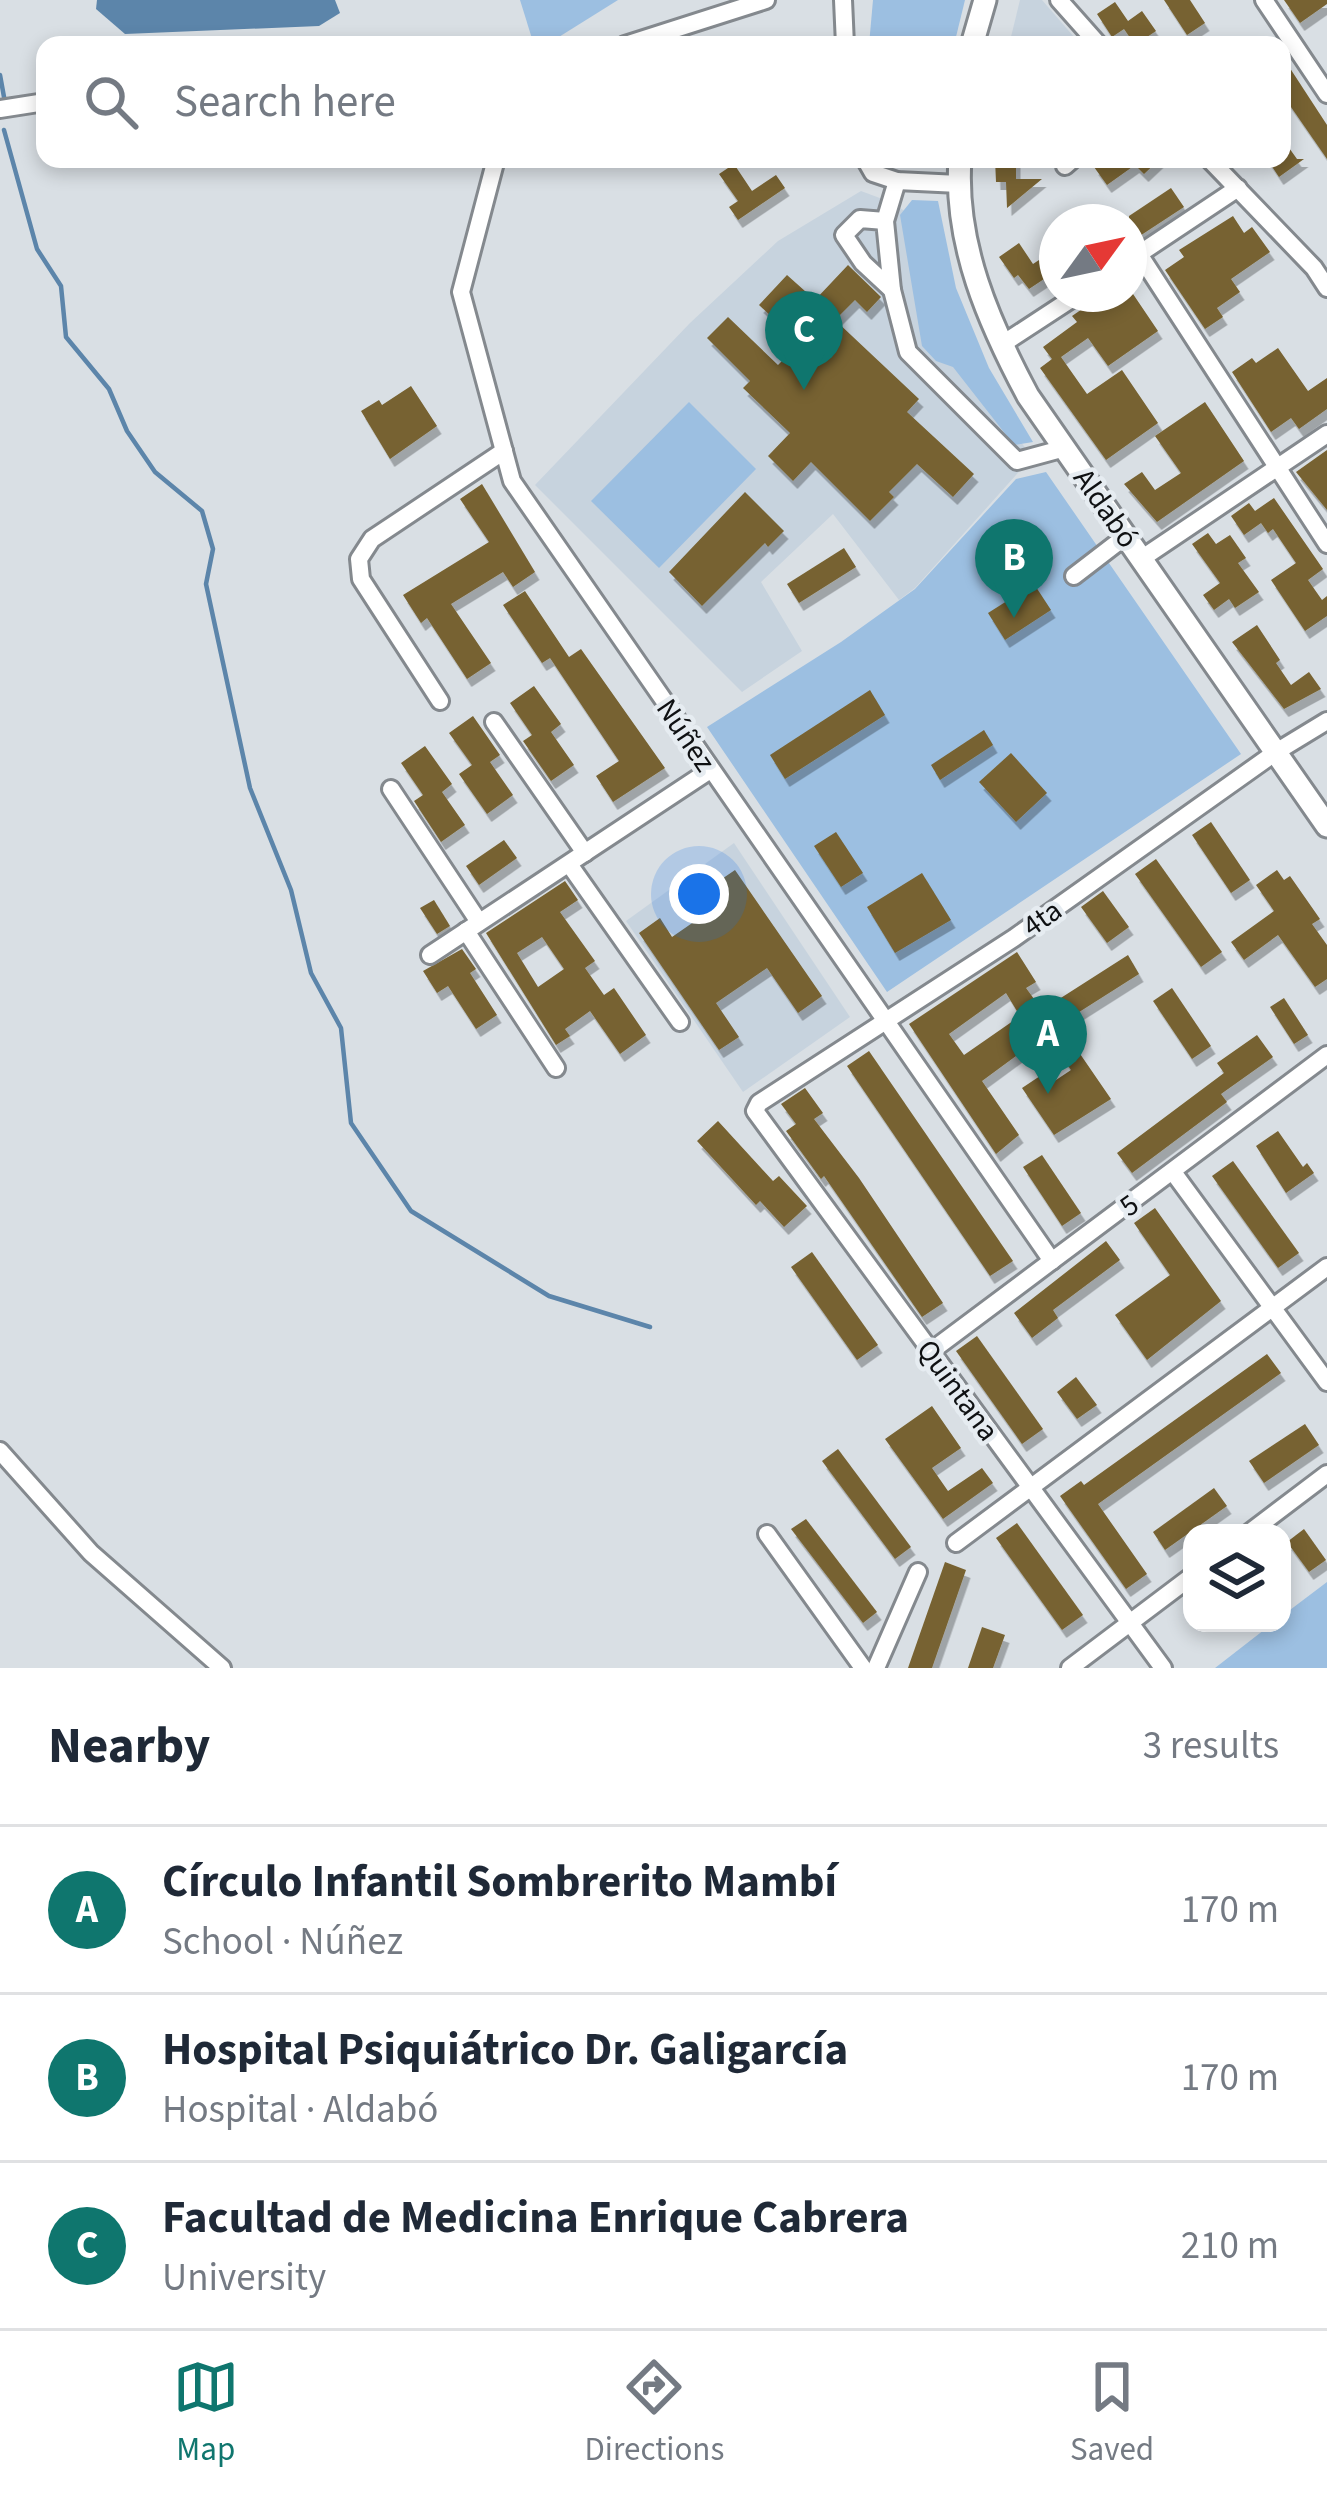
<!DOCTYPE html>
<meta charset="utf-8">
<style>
:root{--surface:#fff;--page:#f2f2f3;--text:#1f2937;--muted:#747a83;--line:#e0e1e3;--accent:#0f766e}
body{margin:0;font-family:"Source Sans 3",sans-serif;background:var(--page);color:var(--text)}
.controls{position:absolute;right:36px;bottom:36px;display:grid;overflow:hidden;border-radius:24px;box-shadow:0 6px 18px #0003}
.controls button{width:108px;height:108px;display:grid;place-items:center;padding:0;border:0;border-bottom:3px solid var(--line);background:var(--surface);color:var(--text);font:60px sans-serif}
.compass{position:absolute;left:1039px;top:204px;width:108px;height:108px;border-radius:50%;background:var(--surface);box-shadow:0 6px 18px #0003;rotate:57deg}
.you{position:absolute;left:699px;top:894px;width:42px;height:42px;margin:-30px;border:9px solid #fff;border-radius:50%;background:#1a73e8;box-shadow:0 0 0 18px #1a73e833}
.badge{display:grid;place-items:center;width:78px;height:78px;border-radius:50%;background:var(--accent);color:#fff;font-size:39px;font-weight:700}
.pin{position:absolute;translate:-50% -99px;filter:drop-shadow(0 3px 6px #0008)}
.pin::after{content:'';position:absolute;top:63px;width:42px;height:36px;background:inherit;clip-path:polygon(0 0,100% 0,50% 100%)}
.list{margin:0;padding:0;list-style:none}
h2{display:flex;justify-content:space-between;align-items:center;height:156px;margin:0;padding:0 48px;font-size:51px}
h2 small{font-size:39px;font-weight:400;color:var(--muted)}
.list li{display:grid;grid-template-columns:78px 1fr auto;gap:36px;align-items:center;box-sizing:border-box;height:168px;padding:0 48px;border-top:3px solid var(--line)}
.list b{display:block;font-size:45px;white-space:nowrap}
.list p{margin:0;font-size:39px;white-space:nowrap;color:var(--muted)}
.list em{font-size:39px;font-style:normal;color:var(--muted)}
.icon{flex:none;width:66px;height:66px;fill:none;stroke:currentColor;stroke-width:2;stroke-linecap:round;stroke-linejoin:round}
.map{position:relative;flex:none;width:1327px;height:1668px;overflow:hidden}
.search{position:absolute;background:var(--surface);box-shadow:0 6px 18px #0003;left:36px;right:36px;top:36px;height:132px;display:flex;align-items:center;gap:30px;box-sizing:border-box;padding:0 42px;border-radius:24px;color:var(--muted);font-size:45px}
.sheet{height:660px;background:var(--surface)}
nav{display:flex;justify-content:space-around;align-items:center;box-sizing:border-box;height:168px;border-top:3px solid var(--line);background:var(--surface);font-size:33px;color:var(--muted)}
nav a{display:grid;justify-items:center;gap:6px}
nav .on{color:var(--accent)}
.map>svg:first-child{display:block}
.built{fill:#c7d3de}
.green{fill:#9cbfe1}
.water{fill:#5c85aa}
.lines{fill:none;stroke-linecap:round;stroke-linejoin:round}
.stream{stroke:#5c85aa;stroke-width:4.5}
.building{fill:#776230;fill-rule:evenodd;filter:url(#shadow)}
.minor-casing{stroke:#84898e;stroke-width:22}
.major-casing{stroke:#84898e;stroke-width:27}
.minor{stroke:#fff;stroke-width:16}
.major{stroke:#fff;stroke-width:21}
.labels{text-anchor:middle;stroke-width:9;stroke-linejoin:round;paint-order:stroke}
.street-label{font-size:30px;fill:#0f1113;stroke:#e6ecf1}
</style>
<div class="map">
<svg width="1327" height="1668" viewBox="0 0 1327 1668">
<defs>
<filter id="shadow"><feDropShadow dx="4.5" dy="8" stdDeviation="0" flood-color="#0004"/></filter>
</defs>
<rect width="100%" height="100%" fill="#d9dfe4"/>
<g class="built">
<path d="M1020,0H1042L1081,45H1009Z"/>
<path d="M861,191L893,203L913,217L932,321L1032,457L915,588L899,600L833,514L761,582L802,651L742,692L535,485L690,323L778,241Z"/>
<path d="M734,843L850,1017L743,1092L626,921Z"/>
</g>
<g class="green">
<path d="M520,0H618L546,45H534Z"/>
<path d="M873,0H965L954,45H869Z"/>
<path d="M912,200L938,201L956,288L989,368L1033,442L1014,445L953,367L936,361L922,346L900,215Z"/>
<path d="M689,402L756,469L659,568L591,501Z"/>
<path d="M1046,472L1241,754L887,992L707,727L841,642L915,589L1016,479Z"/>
<path d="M1327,1582V1668H1215L1273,1623H1282V1616Z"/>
</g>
<path class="water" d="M97,0H335L340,13L319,26L125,34L96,9Z"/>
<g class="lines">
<g class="stream">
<path d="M0,75L4,97"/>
<path d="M4,130L37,249L61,286L66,337L109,389L127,431L155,472L202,511L213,549L206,584L250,788L291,890L311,973L341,1028L351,1123L411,1211L549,1296L650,1327"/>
</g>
</g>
<g class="building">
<path d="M1164,0H1190L1205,23L1187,35Z"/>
<path d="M1284,0H1327V4L1300,23Z"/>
<path d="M1115,2L1128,21L1142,11L1156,31L1135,45L1124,29L1112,37L1097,14Z"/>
<path d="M1282,56L1327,125V159L1282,94Z"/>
<path d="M1282,138L1297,159H1304L1279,177L1267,159H1282Z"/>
<path d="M995,159H1016V179H1042L1007,208L1006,182H996Z"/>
<path d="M1106,159H1160L1144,174L1135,165L1107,185L1094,167Z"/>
<path d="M734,164L752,191L776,175L785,188L738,220L729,207L738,201L719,174Z"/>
<path d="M1171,188L1184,207L1129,243V216Z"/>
<path d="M1233,216L1244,233L1252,227L1270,252L1231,279L1240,292L1217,308L1223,317L1205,329L1165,270L1184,257L1179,250Z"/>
<path d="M1019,243L1033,264L1039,260L1050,275L1029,289L1018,275L1014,278L999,257Z"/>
<path d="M848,265L881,297L867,312L855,300L835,320L919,399L907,412L974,474L953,497L917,464L889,492L894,497L870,521L811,462L793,481L768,456L790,433L743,388L750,381L707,338L728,317L778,365L800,343L759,305L787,275L815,300Z"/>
<path d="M1104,294H1133L1158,331L1108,366L1088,338L1061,357L1087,394L1122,370L1158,423L1106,460L1040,368L1052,359L1043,347L1077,322L1072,316Z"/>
<path d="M1278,348L1308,391L1327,378V409L1299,429L1291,418L1271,432L1232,372L1252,358L1256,363Z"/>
<path d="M411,386L437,426L390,459L361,411L379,400L382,405Z"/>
<path d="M1205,402L1244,461L1157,522L1124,484L1142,472L1155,490L1181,473L1155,436Z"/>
<path d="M1327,450V510L1296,472Z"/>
<path d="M482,484L535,572L513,587L503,572L451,604L491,663L467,679L427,618L421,623L403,595L489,542L460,499Z"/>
<path d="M745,492L784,531L768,547L765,543L702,606L669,572Z"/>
<path d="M1274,498L1323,569L1308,580L1322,600L1327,596V616L1305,631L1271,580L1296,563L1273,529L1268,533L1261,523L1244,535L1231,516L1249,503L1255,511Z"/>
<path d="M1208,533L1216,544L1230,535L1246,558L1238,563L1259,592L1235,608L1229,599L1214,610L1203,595L1220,583L1192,544Z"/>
<path d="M844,548L856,567L799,603L787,584Z"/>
<path d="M1034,584L1051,610L1005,640L988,613Z"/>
<path d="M525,591L569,657L581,649L665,768L613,802L596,776L619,761L550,658L542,663L503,605Z"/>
<path d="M1257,625L1280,660L1276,663L1291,685L1309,672L1321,689L1284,709L1232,642Z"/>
<path d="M534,686L561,724L551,732L574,765L551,781L523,741L532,735L510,703Z"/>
<path d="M870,690L885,715L785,779L770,755Z"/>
<path d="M473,716L500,755L490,762L513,795L487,814L459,774L472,765L449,733Z"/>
<path d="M984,730L993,745L940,780L931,765Z"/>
<path d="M425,746L452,784L442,792L465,825L441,842L414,801L423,795L401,763Z"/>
<path d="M1011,753L1047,793L1016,822L979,782Z"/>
<path d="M1211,822L1250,880L1231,893L1192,835Z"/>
<path d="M836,832L863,873L841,887L814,846Z"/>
<path d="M504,840L517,858L479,885L466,866Z"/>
<path d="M1156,859L1222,952L1201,967L1135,874Z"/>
<path d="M735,870L822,996L798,1013L767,968L716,1003L739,1037L719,1050L639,933L660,918L672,937L724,901L713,885Z"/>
<path d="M1277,870L1284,880L1290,876L1320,919L1312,924L1327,945V979L1315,987L1278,935L1244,960L1231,942L1274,911L1256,885Z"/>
<path d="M922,873L951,920L895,953L867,907Z"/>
<path d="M565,881L578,900L560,912L595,961L585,968L604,995L614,988L646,1035L620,1054L590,1011L565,1029L570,1036L556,1045L486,933ZM542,937L564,969L538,987L517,953Z"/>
<path d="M1103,891L1129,927L1107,943L1081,907Z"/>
<path d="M434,900L450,926L437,934L420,908Z"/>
<path d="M462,949L476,969L470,973L497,1015L476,1029L448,986L437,993L423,971Z"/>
<path d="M1017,952L1036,982L1026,988L1042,1010L1128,955L1139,974L1054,1028L982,1081L1019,1135L996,1154L909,1024ZM1006,993L1020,1016L964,1055L949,1034Z"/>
<path d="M1172,988L1211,1046L1192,1059L1153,1001Z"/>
<path d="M1284,998L1308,1035L1294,1044L1270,1007Z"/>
<path d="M1257,1035L1273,1057L1221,1094L1227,1102L1132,1173L1117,1153L1224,1073L1217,1063Z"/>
<path d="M1076,1048L1111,1099L1054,1135L1022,1088L1043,1074L1050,1084L1071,1070L1063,1058Z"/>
<path d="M869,1051L1013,1261L990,1276L847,1066Z"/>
<path d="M805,1088L823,1113L814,1119L859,1178L943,1303L922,1317L824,1176L821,1179L786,1131L796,1124L781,1104Z"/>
<path d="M718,1121L773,1181L779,1176L807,1206L784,1227L760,1201L756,1205L697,1141Z"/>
<path d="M1278,1131L1303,1167L1307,1163L1314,1173L1286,1193L1256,1146Z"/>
<path d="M1042,1155L1081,1213L1062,1226L1023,1167Z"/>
<path d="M1233,1161L1299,1253L1278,1268L1212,1176Z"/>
<path d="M1155,1208L1221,1301L1147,1360L1115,1315L1170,1275L1134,1223Z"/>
<path d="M1106,1241L1120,1260L1053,1310L1058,1318L1032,1338L1014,1313Z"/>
<path d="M812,1252L878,1345L857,1360L791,1267Z"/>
<path d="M977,1336L1043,1429L1022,1444L956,1351Z"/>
<path d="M1267,1354L1281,1373L1098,1504L1147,1574L1126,1589L1060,1496L1081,1481L1084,1485Z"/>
<path d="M1076,1377L1097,1405L1077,1419L1057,1392Z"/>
<path d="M932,1406L961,1448L932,1468L948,1491L982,1468L993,1483L943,1519L885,1439Z"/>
<path d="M1305,1424L1319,1445L1264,1483L1249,1461Z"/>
<path d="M838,1449L911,1547L895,1559L822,1461Z"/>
<path d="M1214,1488L1227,1506L1165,1550L1153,1532Z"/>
<path d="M806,1519L877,1612L863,1623L791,1529Z"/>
<path d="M1017,1523L1083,1615L1062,1630L996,1538Z"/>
<path d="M1304,1529L1326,1560L1309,1572L1287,1542Z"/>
<path d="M945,1562L966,1570L932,1668H908Z"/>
<path d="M982,1627L1005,1635L993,1668H968Z"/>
</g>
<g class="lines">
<g class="minor-casing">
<g id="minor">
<path d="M843,0L845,45"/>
<path d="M1059,0L1099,45"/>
<path d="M1264,0L1327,94"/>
<path d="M625,45L766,0"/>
<path d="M0,109L45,102"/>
<path d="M496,159L461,292L512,481L1052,1261"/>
<path d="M865,159L873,173L897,181L959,184"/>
<path d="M1209,159L1314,268L1327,288"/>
<path d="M1065,166L1073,159"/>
<path d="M885,221L892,290L863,263L844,235L860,219L885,221L897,181"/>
<path d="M1139,254L1327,544"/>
<path d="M1130,260L1238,188"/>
<path d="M892,290L908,352L1017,461L1065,448"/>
<path d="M1001,345L1079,294"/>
<path d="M1141,559L1327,434"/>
<path d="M1074,576L1126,536"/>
<path d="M440,701L361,579L359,559L372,539L504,451"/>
<path d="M494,722L585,853"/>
<path d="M391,789L479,922"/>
<path d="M569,864L680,1022"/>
<path d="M466,931L556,1068"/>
<path d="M430,955L710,770"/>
<path d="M1173,1172L1327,1382"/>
<path d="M930,1352L1327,1055"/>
<path d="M0,1451L91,1553L222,1668"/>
<path d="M1249,1533L1327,1474"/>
<path d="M767,1534L863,1668"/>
<path d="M956,1543L1327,1267"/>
<path d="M876,1668L918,1572"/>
<path d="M1070,1668L1192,1576"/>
<path d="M1163,1668L755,1111L759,1103L1014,938L1276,752L1327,721"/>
</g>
</g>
<g class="major-casing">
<g id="major">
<path d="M972,45L985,0"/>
<path d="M960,159C954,244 989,323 1028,396L1327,826"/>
</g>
</g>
<use href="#minor" class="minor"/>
<use href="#major" class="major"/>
</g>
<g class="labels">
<g class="street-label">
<text transform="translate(1106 508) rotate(55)" y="10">Aldabó</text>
<text transform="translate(686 735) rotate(56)" y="10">Núñez</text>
<text transform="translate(1042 918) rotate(-35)" y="10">4ta</text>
<text transform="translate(1129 1205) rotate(-36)" y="10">5</text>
<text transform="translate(958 1390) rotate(54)" y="10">Quintana</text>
</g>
</g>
</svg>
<div class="controls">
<button><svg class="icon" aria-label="layers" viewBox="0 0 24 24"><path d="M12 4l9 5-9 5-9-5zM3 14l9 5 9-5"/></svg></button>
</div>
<svg class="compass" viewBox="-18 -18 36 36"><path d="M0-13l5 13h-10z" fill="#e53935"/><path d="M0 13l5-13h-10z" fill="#747a83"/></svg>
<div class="you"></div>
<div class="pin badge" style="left:1048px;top:1094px">A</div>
<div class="pin badge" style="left:1014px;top:618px">B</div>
<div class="pin badge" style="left:804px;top:390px">C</div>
<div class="search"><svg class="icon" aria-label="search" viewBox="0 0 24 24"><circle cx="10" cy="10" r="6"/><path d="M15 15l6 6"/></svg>Search here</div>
</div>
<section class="sheet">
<h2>Nearby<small>3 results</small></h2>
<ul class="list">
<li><span class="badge">A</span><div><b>Círculo Infantil Sombrerito Mambí</b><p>School · Núñez</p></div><em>170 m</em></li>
<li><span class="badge">B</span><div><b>Hospital Psiquiátrico Dr. Galigarcía</b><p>Hospital · Aldabó</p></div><em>170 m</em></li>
<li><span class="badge">C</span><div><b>Facultad de Medicina Enrique Cabrera</b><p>University</p></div><em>210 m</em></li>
</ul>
</section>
<nav>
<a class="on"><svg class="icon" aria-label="map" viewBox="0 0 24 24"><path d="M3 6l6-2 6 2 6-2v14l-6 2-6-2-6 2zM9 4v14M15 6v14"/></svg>Map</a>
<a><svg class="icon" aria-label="directions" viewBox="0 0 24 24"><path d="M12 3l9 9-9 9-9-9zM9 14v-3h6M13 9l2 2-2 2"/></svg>Directions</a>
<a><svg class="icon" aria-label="saved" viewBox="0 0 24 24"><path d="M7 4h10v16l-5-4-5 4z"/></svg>Saved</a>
</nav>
